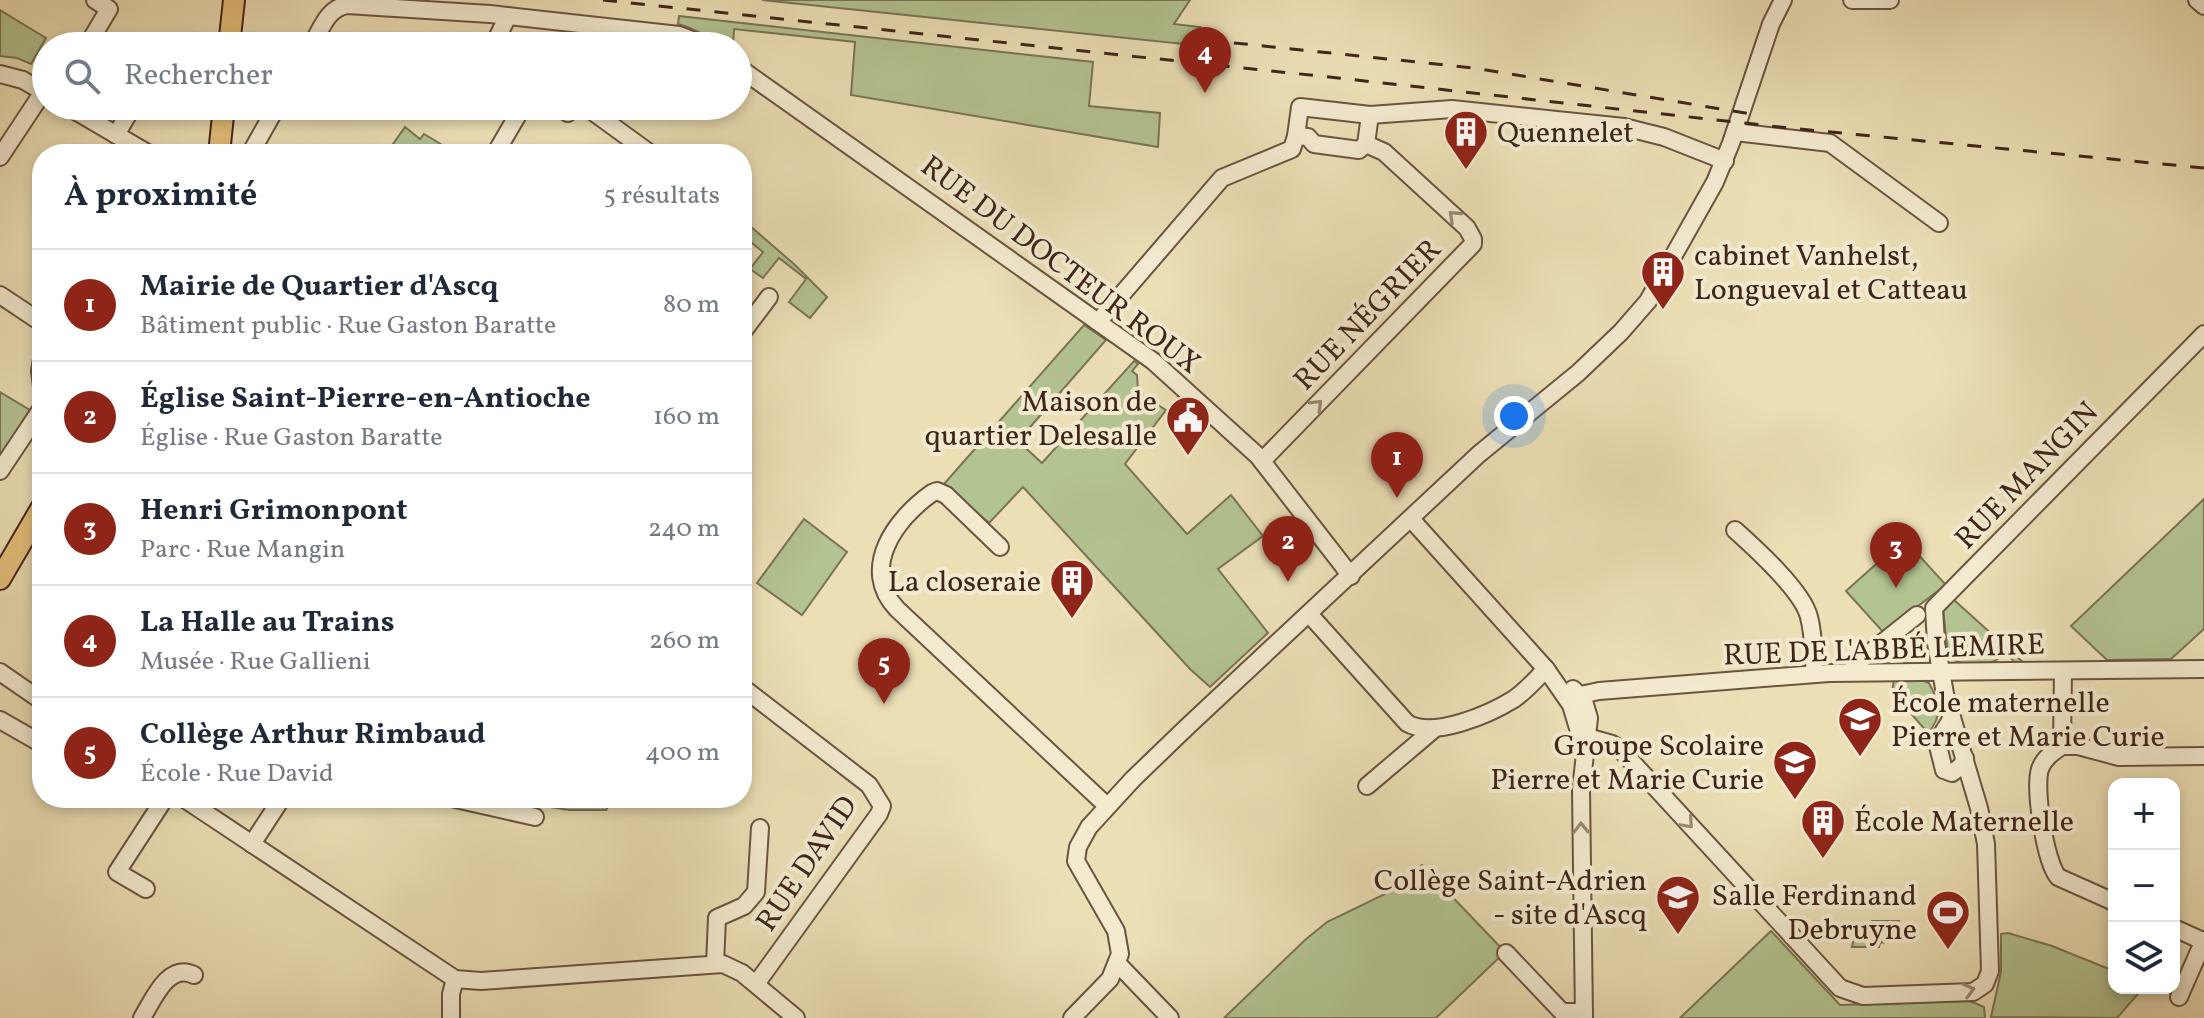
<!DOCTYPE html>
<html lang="fr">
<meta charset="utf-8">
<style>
:root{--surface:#fff;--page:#f6f6f7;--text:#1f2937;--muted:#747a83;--line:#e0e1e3;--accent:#8f2418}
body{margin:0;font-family:Vollkorn,serif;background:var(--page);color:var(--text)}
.controls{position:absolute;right:24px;bottom:24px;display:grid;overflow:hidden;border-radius:16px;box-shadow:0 4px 12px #0003}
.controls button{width:72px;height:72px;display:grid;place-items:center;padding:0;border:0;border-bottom:2px solid var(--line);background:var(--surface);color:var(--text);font:40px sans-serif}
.you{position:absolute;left:1514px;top:416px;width:28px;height:28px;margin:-20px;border:6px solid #fff;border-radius:50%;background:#1a73e8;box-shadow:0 0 0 12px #1a73e833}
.badge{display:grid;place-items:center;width:52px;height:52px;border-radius:50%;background:var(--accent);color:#fff;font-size:26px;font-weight:700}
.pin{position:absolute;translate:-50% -66px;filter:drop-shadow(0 2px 4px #0008)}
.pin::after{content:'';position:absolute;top:42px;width:28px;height:24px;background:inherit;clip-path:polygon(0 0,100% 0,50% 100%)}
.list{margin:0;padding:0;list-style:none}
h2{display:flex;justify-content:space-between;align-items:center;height:104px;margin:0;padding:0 32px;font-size:34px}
h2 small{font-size:26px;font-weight:400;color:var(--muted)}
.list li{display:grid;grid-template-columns:52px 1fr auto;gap:24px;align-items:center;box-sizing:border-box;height:112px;padding:0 32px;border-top:2px solid var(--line)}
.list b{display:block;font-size:30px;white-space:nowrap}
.list p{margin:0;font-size:26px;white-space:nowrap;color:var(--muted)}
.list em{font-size:26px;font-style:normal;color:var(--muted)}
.icon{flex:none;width:44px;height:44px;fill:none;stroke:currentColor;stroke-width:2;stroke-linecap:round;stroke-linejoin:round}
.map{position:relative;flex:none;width:2204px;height:1018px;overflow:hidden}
.search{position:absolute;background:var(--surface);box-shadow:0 4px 12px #0003;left:32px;top:32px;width:720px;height:88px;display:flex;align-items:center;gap:20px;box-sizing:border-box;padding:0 28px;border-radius:44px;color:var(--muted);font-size:30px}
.panel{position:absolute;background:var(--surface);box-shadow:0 4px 12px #0003;left:32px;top:144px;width:720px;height:664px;border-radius:32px}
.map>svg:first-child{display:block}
.green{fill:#b3c391;stroke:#7a7455;stroke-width:2}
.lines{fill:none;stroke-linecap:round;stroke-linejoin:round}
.minor-casing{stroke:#6b5440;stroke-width:20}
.major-casing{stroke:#402519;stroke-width:24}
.minor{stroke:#f3ead0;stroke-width:16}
.major{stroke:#e6c07b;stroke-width:20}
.rail{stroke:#402519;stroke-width:3;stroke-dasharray:14 14;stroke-linecap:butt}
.oneway{stroke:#9a8874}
.labels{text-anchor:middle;stroke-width:8;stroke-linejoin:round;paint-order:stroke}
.poi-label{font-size:30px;fill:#402519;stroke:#f3ead0;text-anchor:end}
.street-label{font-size:30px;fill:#402519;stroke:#f3ead0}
</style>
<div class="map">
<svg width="2204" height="1018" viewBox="0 0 2204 1018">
<rect width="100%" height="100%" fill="#ecdfb6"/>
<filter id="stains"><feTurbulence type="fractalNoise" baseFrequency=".0025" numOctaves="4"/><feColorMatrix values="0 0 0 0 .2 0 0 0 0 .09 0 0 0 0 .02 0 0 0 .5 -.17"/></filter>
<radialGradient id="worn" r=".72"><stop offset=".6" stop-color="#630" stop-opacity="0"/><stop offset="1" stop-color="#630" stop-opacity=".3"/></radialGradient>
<g class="green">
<path d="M762,0H1190L1174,24L1200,27L1193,45Z"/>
<path d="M0,10L46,38L31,64L17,58L0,56Z"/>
<path d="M679,16L1093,62L1089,106L1160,113L1158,147L851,95L855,42L734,29L733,46C720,46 696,28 678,24Z"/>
<path d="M405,127L420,139L424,134L444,146L438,154L429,148L425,154H386Z"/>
<path d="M742,219L795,265L827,297L810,318L789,302L806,279L779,258L763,278L750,269L763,252L742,235Z"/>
<path d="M1084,325L1106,340L1018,441L1042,463L1134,361L1138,364L1132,371L1137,375L1138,390H1142L1143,396L1166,410L1125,464L1187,534L1231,495L1263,536L1218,569L1268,633L1210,687L1190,669L1023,487L989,523L944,484Z"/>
<path d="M0,392L30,410L0,456Z"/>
<path d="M2204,499V629L2171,659L2107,660L2071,626Z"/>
<path d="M804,519L847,552L802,615L757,583Z"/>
<path d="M1904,539L1946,585L1883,632L1846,591Z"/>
<path d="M1953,599L2026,665L2015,663L2007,653L1999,654L1998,659C1985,667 1960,666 1948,656L1943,609Z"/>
<path d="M1894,679H1919L1929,683C1940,703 1943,716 1928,733L1892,692Z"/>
<path d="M533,798H608V807L606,810H569L531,804Z"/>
<path d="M1422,865L1505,952L1436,1018H1224L1305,940L1327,922L1385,894Z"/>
<path d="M1872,921H1899L1897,932H1892L1891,936L1886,937V942L1880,943L1879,947H1852L1854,937L1859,936L1860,932H1866V926H1871Z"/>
<path d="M1771,931L1840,1005L1970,1001L1984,1007L1985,1018H1680Z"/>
<path d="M2008,933L2052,946L2114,971V988H2143L2117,1018L1991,1017L2001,972V934Z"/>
</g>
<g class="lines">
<g class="minor-casing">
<g id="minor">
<path d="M1852,0H1890"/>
<path d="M2197,0L2204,6"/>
<path d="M93,36L111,46"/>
<path d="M87,46L109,9L95,0"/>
<path d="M311,46C321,30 327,8 347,5L490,14L679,35L707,46"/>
<path d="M493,46L508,16"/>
<path d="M738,67L1153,361L1258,456L1351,576"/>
<path d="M0,74L23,80L43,92"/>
<path d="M67,106L149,154"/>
<path d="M557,106L568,113"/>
<path d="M585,106L651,154"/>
<path d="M1735,132L1830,143L1939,223"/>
<path d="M116,135L133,106"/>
<path d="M1296,136L1308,137L1314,144L1359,150L1366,144L1370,115"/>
<path d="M250,154L277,106"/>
<path d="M495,154L523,106"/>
<path d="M0,157L43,92L46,94"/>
<path d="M0,295L42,323"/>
<path d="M1098,322L1222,178L1292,149L1296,136L1300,107L1370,115L1452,109L1624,127L1664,137L1725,161"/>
<path d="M742,333L769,297"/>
<path d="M42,359L40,371L42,387"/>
<path d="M1262,461L1473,244V239L1467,228L1384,152L1366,144"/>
<path d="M0,471L42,408"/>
<path d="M1411,519L1546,669L1571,705L1580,735L1612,744L1620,749L1840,988L1863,996L1973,992L1985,984L1990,971L1986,844L1979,808L1945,694L1936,643L1934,608L2204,334"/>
<path d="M1735,530C1755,548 1803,591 1809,617C1814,635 1813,655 1815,674"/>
<path d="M1000,547L946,495L937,491L932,493C895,519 859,569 897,609L1107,806"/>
<path d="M1310,615L1407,723C1433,739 1490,714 1514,699C1526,691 1536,679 1546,669"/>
<path d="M2063,671L2062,746C2053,752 2044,758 2040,769C2034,789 2045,861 2058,877L2114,902"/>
<path d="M0,672L42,701"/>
<path d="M1850,672L1857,663L1917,615"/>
<path d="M742,687L869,785L882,806L879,814L756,984"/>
<path d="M1573,689L1584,701L1589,718L1581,790L1584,1018"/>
<path d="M1567,698L1599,691L1829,673L2204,669"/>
<path d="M1951,716L1950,721L1937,742L1944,770L1952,773L1961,766L1965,758"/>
<path d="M0,720L42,744"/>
<path d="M2062,746H2078L2119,757L2204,756"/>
<path d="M1367,786L1433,730"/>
<path d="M183,798L455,979L481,981L723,964L742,973L796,1018"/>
<path d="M451,798L535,817"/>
<path d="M252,844L282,798"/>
<path d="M146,889L117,872L165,798"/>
<path d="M2174,928L2203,941"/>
<path d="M1506,953L1562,1012H1584"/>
<path d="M715,964L717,918L744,906L756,892L760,828"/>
<path d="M1118,964L1170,1018"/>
<path d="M2179,997L2204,940"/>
<path d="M142,1018C153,1000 168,962 194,975"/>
<path d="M451,1018V994L455,979"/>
<path d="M1072,1018L1110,979L1120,954L1116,931L1076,861L1078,847L1089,827L1133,779L1188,726L1479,454L1578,373L1621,332L1648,301L1715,182L1731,143L1771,24L1783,0"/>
</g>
</g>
<g class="major-casing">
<g id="major">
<path d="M229,46L234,0"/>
<path d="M219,154L224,106"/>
<path d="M0,579L42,507"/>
</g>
</g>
<use href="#minor" class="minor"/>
<use href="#major" class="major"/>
<g class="rail">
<path d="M603,0L1338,78L1789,128L2204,168"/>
<path d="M1206,40L1474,68L1757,115"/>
</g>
</g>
<defs><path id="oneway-chevron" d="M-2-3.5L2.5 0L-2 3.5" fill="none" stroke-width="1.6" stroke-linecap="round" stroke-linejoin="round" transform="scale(2)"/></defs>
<g class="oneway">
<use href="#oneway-chevron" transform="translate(1454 216) rotate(-137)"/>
<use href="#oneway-chevron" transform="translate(1317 405) rotate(-45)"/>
<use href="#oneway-chevron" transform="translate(1688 823) rotate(48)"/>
<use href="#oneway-chevron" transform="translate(1581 828) rotate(-91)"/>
<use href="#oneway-chevron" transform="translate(1969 990) rotate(-15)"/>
</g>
<defs>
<g id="building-pin" transform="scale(2.3)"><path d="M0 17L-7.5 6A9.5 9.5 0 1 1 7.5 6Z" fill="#8f2418" stroke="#f3ead0"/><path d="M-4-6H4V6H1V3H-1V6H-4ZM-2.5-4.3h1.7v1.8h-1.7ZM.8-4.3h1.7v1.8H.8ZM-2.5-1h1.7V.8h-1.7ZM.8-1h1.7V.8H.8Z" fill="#fff"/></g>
<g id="civic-pin" transform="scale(2.3)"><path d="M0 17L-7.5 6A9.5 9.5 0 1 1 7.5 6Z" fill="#8f2418" stroke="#f3ead0"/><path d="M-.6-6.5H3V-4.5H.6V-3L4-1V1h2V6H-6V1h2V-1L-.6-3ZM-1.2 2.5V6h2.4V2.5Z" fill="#fff"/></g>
<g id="school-pin" transform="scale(2.3)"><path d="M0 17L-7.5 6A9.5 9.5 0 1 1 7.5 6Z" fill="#8f2418" stroke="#f3ead0"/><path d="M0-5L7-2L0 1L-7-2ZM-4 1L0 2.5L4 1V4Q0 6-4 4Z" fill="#fff"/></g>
<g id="stadium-pin" transform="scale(2.3)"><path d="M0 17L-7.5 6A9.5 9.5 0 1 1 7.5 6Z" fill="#8f2418" stroke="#f3ead0"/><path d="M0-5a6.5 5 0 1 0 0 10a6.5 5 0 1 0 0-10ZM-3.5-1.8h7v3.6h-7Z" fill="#fff"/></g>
</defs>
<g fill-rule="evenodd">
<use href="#building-pin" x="1466" y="132"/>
<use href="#building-pin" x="1663" y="272"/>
<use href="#civic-pin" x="1188" y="418"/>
<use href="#building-pin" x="1072" y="581"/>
<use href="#school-pin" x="1860" y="719"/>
<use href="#school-pin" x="1795" y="762"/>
<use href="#building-pin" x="1823" y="821"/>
<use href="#school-pin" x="1678" y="897"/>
<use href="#stadium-pin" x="1948" y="912"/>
</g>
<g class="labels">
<g class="poi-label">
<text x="1497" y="142" text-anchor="start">Quennelet</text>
<text x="1694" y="265" text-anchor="start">cabinet Vanhelst,<tspan x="1694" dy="34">Longueval et Catteau</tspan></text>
<text x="1157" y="411">Maison de<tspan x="1157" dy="34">quartier Delesalle</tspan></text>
<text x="1041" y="591">La closeraie</text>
<text x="1891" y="712" text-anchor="start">École maternelle<tspan x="1891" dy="34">Pierre et Marie Curie</tspan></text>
<text x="1764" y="755">Groupe Scolaire<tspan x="1764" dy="34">Pierre et Marie Curie</tspan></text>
<text x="1854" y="831" text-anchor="start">École Maternelle</text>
<text x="1647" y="890">Collège Saint-Adrien<tspan x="1647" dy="34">- site d'Ascq</tspan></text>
<text x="1917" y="905">Salle Ferdinand<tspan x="1917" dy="34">Debruyne</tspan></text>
</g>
<g class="street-label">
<text transform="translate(1061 264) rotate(37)" y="10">RUE DU DOCTEUR ROUX</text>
<text transform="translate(1367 314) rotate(-46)" y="10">RUE NÉGRIER</text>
<text transform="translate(2026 475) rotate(-46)" y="10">RUE MANGIN</text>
<text transform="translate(1884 649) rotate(-2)" y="10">RUE DE L'ABBÉ LEMIRE</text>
<text transform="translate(806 863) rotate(-56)" y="10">RUE DAVID</text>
</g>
</g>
<rect width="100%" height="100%" filter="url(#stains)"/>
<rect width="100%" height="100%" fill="url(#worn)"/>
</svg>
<div class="controls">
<button>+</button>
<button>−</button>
<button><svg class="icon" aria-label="layers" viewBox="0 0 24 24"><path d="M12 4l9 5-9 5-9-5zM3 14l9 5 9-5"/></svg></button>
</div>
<div class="you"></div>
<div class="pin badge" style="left:1397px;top:498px">1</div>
<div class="pin badge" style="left:1288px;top:582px">2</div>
<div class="pin badge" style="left:1896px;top:588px">3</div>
<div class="pin badge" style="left:1205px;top:93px">4</div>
<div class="pin badge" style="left:884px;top:704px">5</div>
<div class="search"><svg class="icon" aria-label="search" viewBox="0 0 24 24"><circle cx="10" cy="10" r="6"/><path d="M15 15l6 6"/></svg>Rechercher</div>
<section class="panel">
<h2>À proximité<small>5 résultats</small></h2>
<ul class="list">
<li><span class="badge">1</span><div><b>Mairie de Quartier d'Ascq</b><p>Bâtiment public · Rue Gaston Baratte</p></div><em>80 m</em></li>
<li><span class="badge">2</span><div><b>Église Saint-Pierre-en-Antioche</b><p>Église · Rue Gaston Baratte</p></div><em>160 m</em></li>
<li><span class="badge">3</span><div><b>Henri Grimonpont</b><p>Parc · Rue Mangin</p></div><em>240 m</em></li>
<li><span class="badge">4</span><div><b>La Halle au Trains</b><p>Musée · Rue Gallieni</p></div><em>260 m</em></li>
<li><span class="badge">5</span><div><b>Collège Arthur Rimbaud</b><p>École · Rue David</p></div><em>400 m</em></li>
</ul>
</section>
</div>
